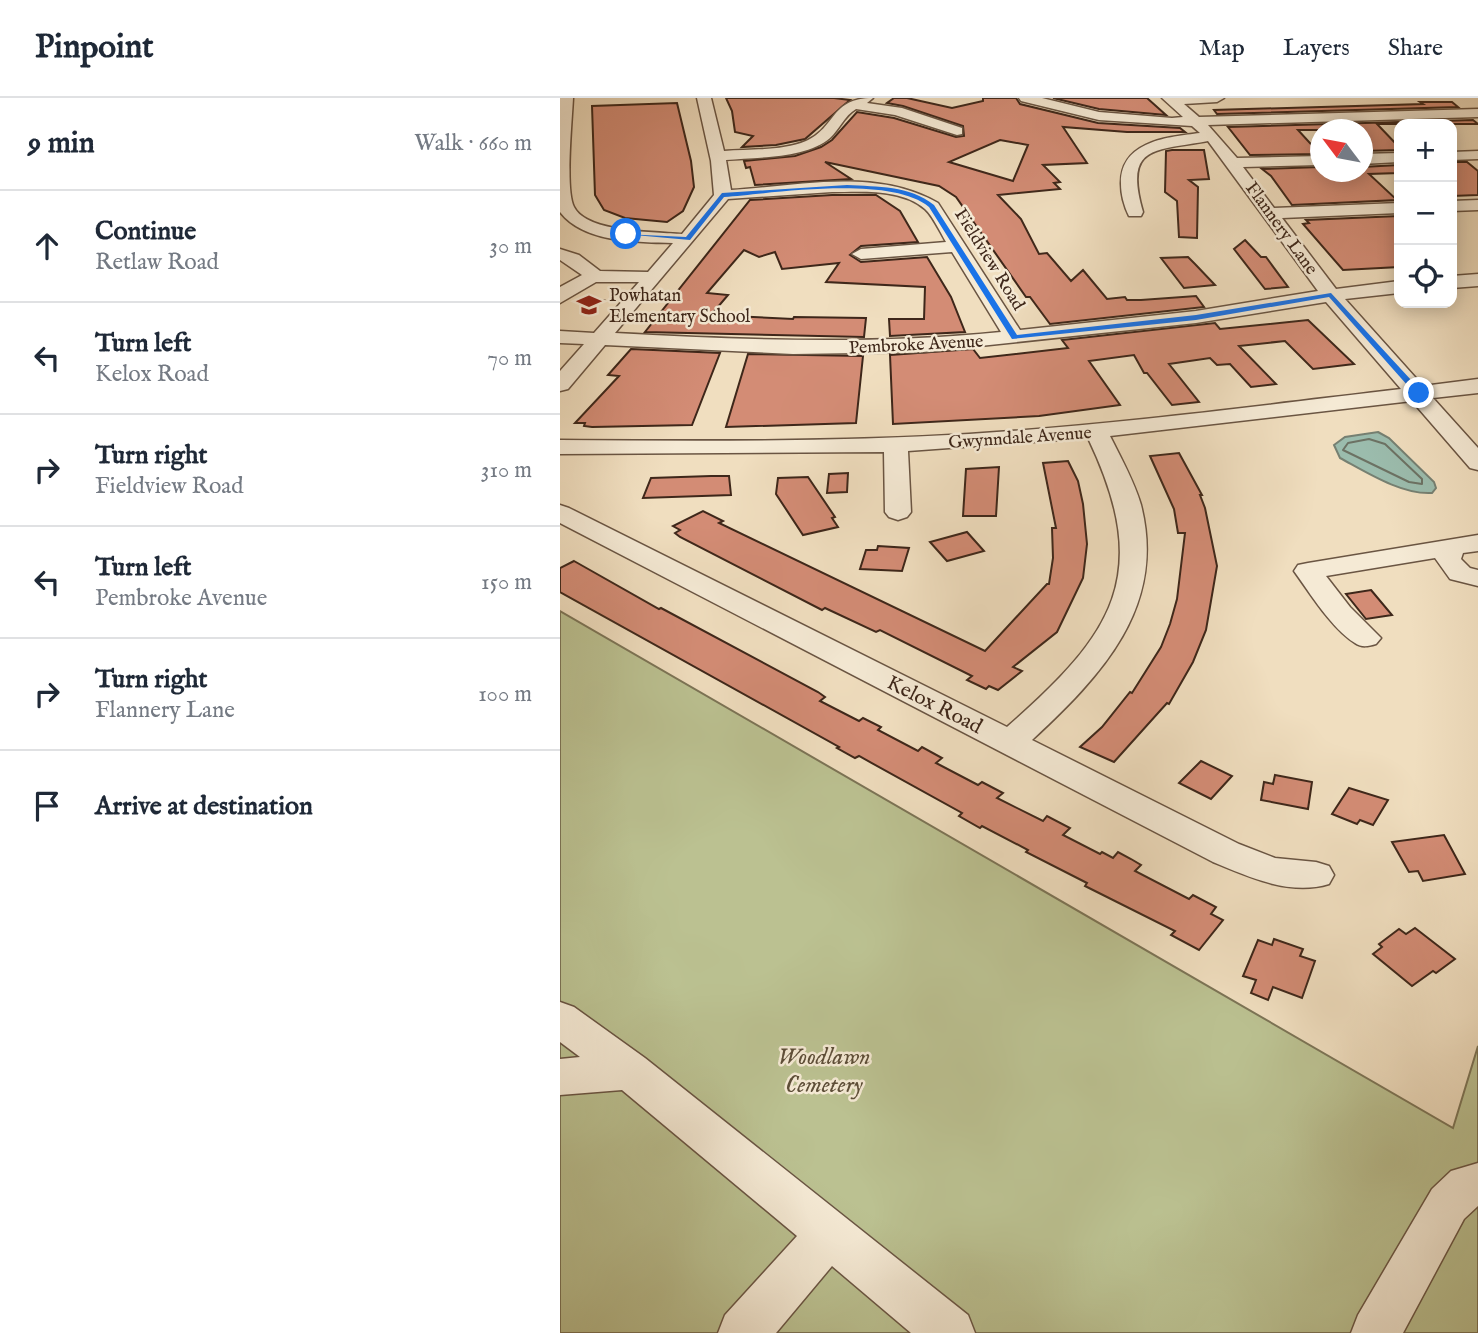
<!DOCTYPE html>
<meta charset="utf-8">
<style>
:root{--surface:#fff;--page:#f2f2f3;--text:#1f2937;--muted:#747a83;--line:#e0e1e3}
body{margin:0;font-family:"IM FELL English",serif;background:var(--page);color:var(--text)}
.controls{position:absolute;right:21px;top:21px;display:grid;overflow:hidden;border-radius:14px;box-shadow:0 4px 18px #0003}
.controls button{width:63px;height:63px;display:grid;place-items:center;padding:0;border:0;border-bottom:2px solid var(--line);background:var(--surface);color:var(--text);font:35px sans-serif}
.compass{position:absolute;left:750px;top:21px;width:63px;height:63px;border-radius:50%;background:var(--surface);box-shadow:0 4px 18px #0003;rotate:302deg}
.stop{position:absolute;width:21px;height:21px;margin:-16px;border:5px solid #1a73e8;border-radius:50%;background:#fff}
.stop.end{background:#1a73e8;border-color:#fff;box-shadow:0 2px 7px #0008}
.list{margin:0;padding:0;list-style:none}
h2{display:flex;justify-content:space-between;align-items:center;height:91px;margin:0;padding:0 28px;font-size:30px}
h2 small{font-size:23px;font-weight:400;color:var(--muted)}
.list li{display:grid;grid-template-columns:46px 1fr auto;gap:21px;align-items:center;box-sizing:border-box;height:112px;padding:0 28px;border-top:2px solid var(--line)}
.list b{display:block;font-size:26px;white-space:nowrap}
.list p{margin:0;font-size:23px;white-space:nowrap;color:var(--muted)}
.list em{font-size:23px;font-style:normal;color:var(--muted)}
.icon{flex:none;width:38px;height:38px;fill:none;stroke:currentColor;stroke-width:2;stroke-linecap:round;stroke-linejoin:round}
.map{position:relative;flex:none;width:918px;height:1235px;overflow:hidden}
header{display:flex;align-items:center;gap:42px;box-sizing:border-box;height:98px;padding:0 35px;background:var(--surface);border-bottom:2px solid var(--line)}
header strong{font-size:33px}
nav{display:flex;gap:38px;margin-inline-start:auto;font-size:24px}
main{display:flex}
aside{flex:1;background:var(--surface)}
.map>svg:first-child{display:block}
.green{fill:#bbc191;stroke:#7c7456;stroke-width:2}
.water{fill:#9bbcad;stroke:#768072;stroke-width:2}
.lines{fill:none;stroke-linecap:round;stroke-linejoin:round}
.shore{stroke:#6c7264;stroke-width:2}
.building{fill:#d38c75;stroke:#3e271a;stroke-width:2;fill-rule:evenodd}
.minor-casing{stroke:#6a5543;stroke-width:3}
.path{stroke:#3e271a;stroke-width:2.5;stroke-dasharray:3.5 2.5;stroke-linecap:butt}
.minor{fill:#f5ead5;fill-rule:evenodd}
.route{fill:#1a73e8}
.labels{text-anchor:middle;stroke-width:5;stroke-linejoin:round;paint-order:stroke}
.far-street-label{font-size:18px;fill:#3e271a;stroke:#f5ead5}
.far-poi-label{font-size:18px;fill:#3e271a;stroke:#f5ead5;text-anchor:start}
.street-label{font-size:21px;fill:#3e271a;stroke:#f5ead5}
.near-park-label{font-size:24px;font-style:italic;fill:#5d4e38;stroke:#f5ead5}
</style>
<header>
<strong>Pinpoint</strong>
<nav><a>Map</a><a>Layers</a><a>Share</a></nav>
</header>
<main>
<aside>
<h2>9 min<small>Walk · 660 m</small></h2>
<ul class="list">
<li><svg class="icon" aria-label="ahead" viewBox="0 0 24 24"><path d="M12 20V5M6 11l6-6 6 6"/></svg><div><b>Continue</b><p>Retlaw Road</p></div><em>30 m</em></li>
<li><svg class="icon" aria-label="left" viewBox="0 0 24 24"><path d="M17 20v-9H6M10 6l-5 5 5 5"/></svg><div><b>Turn left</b><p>Kelox Road</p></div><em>70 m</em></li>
<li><svg class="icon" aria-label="right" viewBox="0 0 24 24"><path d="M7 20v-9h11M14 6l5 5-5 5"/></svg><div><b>Turn right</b><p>Fieldview Road</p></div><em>310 m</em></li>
<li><svg class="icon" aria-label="left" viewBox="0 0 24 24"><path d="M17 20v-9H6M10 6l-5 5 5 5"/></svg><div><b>Turn left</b><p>Pembroke Avenue</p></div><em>150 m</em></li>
<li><svg class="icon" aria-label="right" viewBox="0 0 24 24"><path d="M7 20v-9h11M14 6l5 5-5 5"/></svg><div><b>Turn right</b><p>Flannery Lane</p></div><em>100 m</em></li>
<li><svg class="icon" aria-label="arrive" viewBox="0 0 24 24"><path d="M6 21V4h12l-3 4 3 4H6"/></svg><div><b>Arrive at destination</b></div></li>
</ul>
</aside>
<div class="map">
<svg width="918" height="1235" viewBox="0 0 918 1235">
<rect width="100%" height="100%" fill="#f0debf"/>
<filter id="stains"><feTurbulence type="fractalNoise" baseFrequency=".00286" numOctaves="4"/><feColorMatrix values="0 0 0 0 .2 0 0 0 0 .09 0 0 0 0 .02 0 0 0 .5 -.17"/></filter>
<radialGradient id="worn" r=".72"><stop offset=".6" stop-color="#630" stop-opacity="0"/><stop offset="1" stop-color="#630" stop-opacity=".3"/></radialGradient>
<path class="green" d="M0,513L893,1030L918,948V1235H0Z"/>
<path class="water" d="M818,334L829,340L874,384L876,390L872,395C842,397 806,374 780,360L774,347L785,339Z"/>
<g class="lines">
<path class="shore" d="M809,341L825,346L862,381V386L849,384L783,352L788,345Z"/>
</g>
<g class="building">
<path d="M166,0H274L290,2L245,41L216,47L182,49L193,38L175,34L172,13Z"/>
<path d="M334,0H347L392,10L423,3V0H456L460,6L538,25L620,30L625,34H567L503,29L527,65L483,67L500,84L494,85L500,91L438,97L461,121L479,156L487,155L511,183L523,172L547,201L565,199L567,202H581L636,198L644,209L490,226L470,199H466L396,99L379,88L265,64L291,81L195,87L190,69L186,70L184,63L235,58L261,49L272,42L297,14L334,20L396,39L404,38L403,28L343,8L327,5ZM440,42L468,47L453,83L389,64Z"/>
<path d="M493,0H587L606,17L539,11Z"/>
<path d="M860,4H892L898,9L657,16L654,12L863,6Z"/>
<path d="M117,5L131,63L134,89L123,113L107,124L65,120L44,112L35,97L32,8Z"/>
<path d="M913,22L918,26H853L850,24Z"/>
<path d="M839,24V26H817L839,49V52L802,53V32H738L760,56L690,57L668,29Z"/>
<path d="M612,52H644L649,81L629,82L638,89L637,140L619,139L617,103L605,94L606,53Z"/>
<path d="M892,64H907L918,73V97L892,98Z"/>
<path d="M839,67V75L809,76L837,102L732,107L711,78L702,71L760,69V74H802V69Z"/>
<path d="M272,97H316L340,113L358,144L301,148L290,157L301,164L367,159L391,199L405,234L330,238L329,221H364L365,189L266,184L279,165L222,171L215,154L199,159L184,152L147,195L168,197L151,217L233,221L234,219L306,220L304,239L85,234L190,102Z"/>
<path d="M839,118V169L783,172L743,126L749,125L746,122Z"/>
<path d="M685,142L701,159H706L728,189L705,191L674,151Z"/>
<path d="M628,159L635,166L655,187L624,190L601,160Z"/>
<path d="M748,222L794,266L753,271L725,243L679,248L716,286L691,289L670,266L657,267L650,260L609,266L639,304L612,307L587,275H584L574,257L529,263L560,307L479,318L333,326L330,257L413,251L420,260L508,250L502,242L655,225L660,231Z"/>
<path d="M71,251L160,255L132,327L32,329L24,328L25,325H15L59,278L48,277Z"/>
<path d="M188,256L303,258L296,325L166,329Z"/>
<path d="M619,355L642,397H640L645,410L657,468L646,532L633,564L609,606L607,605L554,664L520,649L542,629L570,594L572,595L601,549L610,526L617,501L625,435H618L614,411L590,358Z"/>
<path d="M508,363L518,383L523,406L527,446L523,480L497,534L453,569L462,573L438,592L429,588L426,591L407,582L412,578L320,532L316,534L265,510L262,512L120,439L115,435L120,432L113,428L143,413L163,423L159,425L425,553L487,486H489L493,460L492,430H496L483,365Z"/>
<path d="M439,369L436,418H403L406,371Z"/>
<path d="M288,375L287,394L267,395L269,376Z"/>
<path d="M151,378H169L171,397L83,400L91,380Z"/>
<path d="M248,379L275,419L272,420L278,429L243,437L216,396L218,380Z"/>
<path d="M407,434L424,453L387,463L370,444Z"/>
<path d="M318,448L349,450L342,473L300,471L306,452H317Z"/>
<path d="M14,463L99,511L101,510L258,594L265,599L260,603L299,623L303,620L321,629L318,632L358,653L362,649L382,660L376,665L418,687L422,684L443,695L437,700L483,723L487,718L510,730L503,737L540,756L542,754L553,760L558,754L571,761L581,767L575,773L629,801L633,797L656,809L651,816L663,822L639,852L611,837L615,833L525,788L527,785L466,754L468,752L422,728L420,730L399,718L402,715L299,658L295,660L277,650L279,649L0,494V470Z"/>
<path d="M811,492L832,517L806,521L786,496Z"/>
<path d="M641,663L672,678L651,701L619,685Z"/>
<path d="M715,677L752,684L748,711L701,702L704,684L713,686Z"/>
<path d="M789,690L828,702L813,727L800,722L797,726L772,716Z"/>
<path d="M884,737L905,776L863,783L858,773L849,774L832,744Z"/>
<path d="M855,830L895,861L876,875L873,873L852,888L813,856L822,849L819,846L839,831L846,836Z"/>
<path d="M714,841L743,851L740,858L755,863L742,900L713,889L708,902L691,895L696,882L683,878L698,842L712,847Z"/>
</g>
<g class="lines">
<g class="minor-casing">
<g id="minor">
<path d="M0,0H13C12,23 5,92 14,109C27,135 97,134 122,136L154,97L151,63L137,0H151L164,53C190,51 222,53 246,43C277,29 270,0 313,0L307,5L342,10L402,30V36L397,37L335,17L296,11C284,18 279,32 270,40C246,61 196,59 166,62L171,92C238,88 316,69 378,105L460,232L636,213L758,193L648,43C596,53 563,46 583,114L581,118H569C564,108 561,96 561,86C560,43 608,39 640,35L632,28L539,22L461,3L459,0H482L539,14L612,20L623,19L602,0H664L657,4L624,6L639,19L918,11V19L648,27L677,60L760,58V67L683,69L714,110L839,105V115L722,120L776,191L839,183V195L785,201L863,288L918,281V295L873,300L918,350V372L910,370L852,303L550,338C561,360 574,383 581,407C607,509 541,578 472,642L679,746L715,760L756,764L769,768L774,777L769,786C730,798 689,779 653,764L0,425V407L9,410L447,629C553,536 594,478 528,340L348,353L351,414L347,419L338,422L329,419L325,414L324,354L0,356V342C136,343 273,344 409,336C553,327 697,308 841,291L766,204L636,225L363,254L233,256L45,247L8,291L0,293V273L24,246L0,245V233L34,235L79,184H36L0,205V189L22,177L0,162V151L19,157L40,173L88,174L113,145C77,144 24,145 0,114ZM272,94C301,94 341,90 365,111C373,118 380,134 386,144L301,151L292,156L301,161L392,154L441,234C310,247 186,242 55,235L168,101Z"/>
<path d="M918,53V61L892,62V54Z"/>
<path d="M839,55V64L802,66V56Z"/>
<path d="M918,102V112L892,113V103Z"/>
<path d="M918,176V188L892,190V178Z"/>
<path d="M918,437V453L903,455L901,461L910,470L918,472V488L890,481L875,460L766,478L790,509L821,540L816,546C809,548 802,550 795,545C772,531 750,495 734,473L738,467L748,465Z"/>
<path d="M0,904L14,909L85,960L408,1217L415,1235H351L272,1168L216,1235H158L165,1217L237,1138L62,992L0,997V961L20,959L0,944Z"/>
<path d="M918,1065V1108L904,1121L843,1235H791L798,1217L872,1091L891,1073Z"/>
</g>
</g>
<path class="path" d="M30,202L49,203"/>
<use href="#minor" class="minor"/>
</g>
<path class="route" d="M287,87C318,89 349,87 374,107L457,237L636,217L771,195L863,295L856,297L769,199L636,222L452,241L369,109C330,77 216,95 164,99L130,142L63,136L126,139L162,95Z"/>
<defs>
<g id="school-bare" transform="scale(1.89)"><path d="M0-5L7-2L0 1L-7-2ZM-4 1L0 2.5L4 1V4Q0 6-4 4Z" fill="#8f2418" stroke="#f5ead5" stroke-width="2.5" paint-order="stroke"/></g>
</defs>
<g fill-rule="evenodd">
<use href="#school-bare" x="29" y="207"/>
</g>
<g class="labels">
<g class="far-street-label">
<text transform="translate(722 130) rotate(54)" y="6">Flannery Lane</text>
<text transform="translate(430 161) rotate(58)" y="6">Fieldview Road</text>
<text transform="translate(356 246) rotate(-3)" y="6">Pembroke Avenue</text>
<text transform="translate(460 339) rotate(-4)" y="6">Gwynndale Avenue</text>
</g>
<g class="far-poi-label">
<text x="49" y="203">Powhatan<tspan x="49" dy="21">Elementary School</tspan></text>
</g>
<g class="street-label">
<text transform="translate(375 606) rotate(27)" y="7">Kelox Road</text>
</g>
<g class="near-park-label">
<text x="264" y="966">Woodlawn<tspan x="264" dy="28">Cemetery</tspan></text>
</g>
</g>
<rect width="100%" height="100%" filter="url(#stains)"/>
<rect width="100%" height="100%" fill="url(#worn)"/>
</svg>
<div class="controls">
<button>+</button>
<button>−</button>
<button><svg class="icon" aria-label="locate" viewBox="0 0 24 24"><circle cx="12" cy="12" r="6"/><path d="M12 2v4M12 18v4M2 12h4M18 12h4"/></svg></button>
</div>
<svg class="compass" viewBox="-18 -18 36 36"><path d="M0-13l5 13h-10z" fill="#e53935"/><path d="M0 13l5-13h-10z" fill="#747a83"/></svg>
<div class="stop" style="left:66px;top:136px"></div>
<div class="stop end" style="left:859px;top:295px"></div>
</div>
</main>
